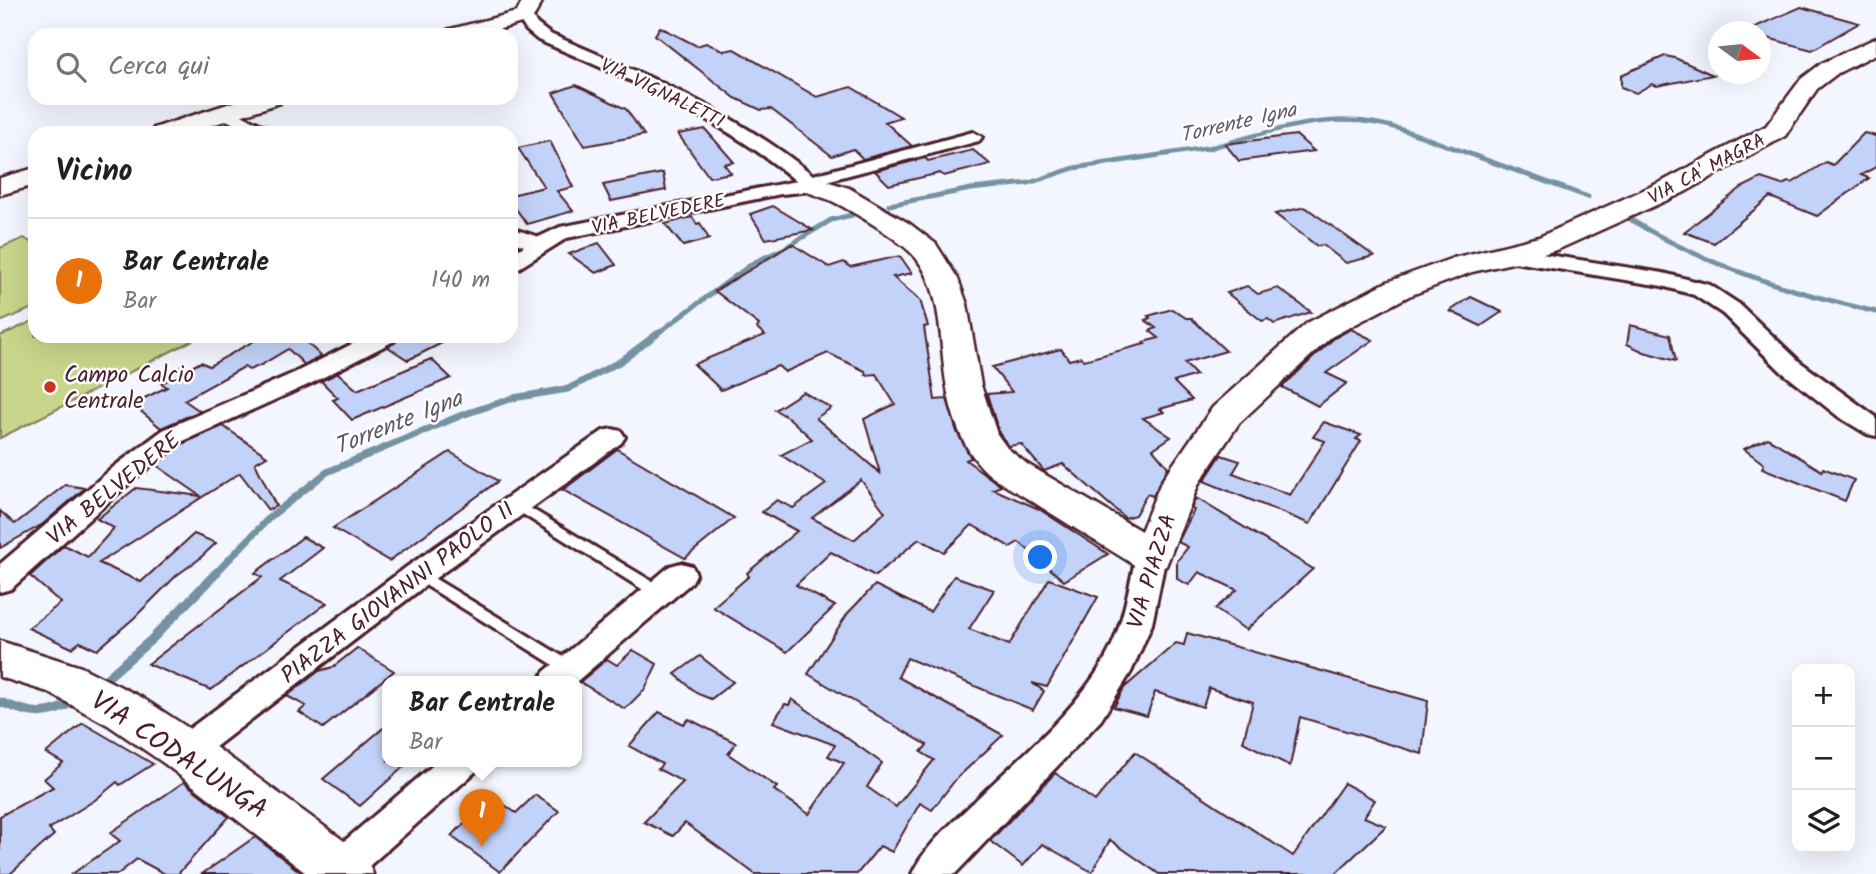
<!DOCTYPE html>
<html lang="it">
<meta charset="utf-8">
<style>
:root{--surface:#fff;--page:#f6f6f6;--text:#202124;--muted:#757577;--line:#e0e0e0;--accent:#d93025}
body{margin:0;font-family:Kalam,sans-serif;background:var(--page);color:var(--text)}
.controls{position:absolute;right:21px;bottom:21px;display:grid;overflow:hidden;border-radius:14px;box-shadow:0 7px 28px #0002}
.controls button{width:63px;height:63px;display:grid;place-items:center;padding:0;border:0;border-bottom:2px solid var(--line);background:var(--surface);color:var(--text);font:35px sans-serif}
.compass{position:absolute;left:1708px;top:21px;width:63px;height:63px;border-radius:50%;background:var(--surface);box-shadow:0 7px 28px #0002;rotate:105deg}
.you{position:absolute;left:1041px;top:558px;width:24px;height:24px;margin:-18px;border:5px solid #fff;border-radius:50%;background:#1a73e8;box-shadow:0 0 0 10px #1a73e833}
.badge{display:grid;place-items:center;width:46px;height:46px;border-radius:50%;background:var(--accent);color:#fff;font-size:23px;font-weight:700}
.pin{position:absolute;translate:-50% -58px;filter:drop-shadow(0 2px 4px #0008)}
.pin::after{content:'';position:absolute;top:37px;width:24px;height:21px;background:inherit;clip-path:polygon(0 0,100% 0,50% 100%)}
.popup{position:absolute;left:382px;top:676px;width:200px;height:91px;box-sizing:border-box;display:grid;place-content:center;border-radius:14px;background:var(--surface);filter:drop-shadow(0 2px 5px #0005);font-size:23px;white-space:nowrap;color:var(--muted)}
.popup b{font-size:26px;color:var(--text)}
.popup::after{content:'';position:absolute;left:50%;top:100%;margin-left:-14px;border:14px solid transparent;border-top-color:var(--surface)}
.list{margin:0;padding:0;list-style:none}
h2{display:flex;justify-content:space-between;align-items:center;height:91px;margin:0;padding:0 28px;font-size:30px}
h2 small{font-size:23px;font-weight:400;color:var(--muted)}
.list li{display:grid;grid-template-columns:46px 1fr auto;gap:21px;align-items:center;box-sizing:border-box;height:126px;padding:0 28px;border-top:2px solid var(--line)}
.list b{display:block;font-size:26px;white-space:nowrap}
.list p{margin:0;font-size:23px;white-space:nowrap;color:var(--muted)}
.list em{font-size:23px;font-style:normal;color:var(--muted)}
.icon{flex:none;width:38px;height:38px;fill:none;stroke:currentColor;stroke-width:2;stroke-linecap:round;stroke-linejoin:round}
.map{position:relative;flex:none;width:1876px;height:874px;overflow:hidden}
.search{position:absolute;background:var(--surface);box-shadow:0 7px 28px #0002;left:28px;top:28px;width:490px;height:77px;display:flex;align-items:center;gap:18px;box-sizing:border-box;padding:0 24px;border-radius:21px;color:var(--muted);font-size:26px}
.panel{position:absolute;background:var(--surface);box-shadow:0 7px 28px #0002;left:28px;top:126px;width:490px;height:217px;border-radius:21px}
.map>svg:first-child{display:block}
.green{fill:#c7d68a;stroke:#887a5a;stroke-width:2}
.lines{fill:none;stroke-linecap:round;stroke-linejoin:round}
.stream-far3{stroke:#7592a2;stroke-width:4.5}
.stream-far2{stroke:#7592a2;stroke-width:5}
.stream-far1{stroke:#7592a2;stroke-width:7}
.stream{stroke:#7592a2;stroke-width:9}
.building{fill:#c3d2f9;stroke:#4a1f2b;stroke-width:2;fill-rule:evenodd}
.lane-casing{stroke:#4a1f2b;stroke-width:6}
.street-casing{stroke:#4a1f2b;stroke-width:6}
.secondary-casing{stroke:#4a1f2b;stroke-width:5}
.lane{fill:#fff;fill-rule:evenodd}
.street{fill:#fff;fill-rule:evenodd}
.secondary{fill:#fff;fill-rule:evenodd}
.poi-dot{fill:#c8321e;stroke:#fff;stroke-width:2.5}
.labels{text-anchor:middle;stroke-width:5;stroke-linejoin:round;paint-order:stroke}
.far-street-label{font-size:19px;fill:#4a1f2b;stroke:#fff}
.far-water-label{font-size:21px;font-style:italic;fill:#5f5966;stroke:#fff}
.poi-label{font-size:23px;fill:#4a1f2b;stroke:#fff;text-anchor:start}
.street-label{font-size:23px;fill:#4a1f2b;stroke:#fff}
.water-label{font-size:24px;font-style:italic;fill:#5f5966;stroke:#fff}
.near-street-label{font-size:28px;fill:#4a1f2b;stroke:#fff}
</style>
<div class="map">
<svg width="1876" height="874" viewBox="0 0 1876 874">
<rect width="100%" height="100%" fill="#f3f6fe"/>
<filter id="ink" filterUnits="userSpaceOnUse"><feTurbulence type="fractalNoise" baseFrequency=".0143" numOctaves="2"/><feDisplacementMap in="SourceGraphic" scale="14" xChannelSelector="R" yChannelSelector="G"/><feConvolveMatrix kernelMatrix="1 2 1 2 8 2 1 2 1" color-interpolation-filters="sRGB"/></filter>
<g filter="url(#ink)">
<g class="green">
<path d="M24,238L35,245V307L0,322V248Z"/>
<path d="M35,320V336H201L0,438V336Z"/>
</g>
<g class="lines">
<path class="stream-far3" d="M1206,149C1261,134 1322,112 1380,124C1406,129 1431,140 1456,149"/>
<g class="stream-far2">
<path d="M1451,147L1588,197"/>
<path d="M889,205L971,189L1029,183L1074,168L1213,147"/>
<path d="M1628,218C1705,266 1788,291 1876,312"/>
<path d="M654,336L753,263L785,248L831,220L852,215"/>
</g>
<path class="stream-far1" d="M215,574L270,517L327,472L462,415L513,398L568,389L621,361L657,334"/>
<g class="stream">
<path d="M100,684L152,639L217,572"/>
<path d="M0,702C32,714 46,719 76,700"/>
</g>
</g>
<g class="building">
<path d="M1801,7L1859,23L1812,50L1760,36V32L1746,31Z"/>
<path d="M660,27L697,46L706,43L724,51L734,49L817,97L851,87L901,117L885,122L912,146L863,159L853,149L832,156L771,109L761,110L735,98L655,35Z"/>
<path d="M1665,56L1675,58L1713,75L1657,86L1652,84L1636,93L1621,87V75Z"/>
<path d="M576,85L626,109L644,135L585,146L553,93Z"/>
<path d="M705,129L734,162L724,164L731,173L709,177L678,134Z"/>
<path d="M1864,133L1876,136V167L1861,175L1869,178L1817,216L1770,197L1714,243L1684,232L1741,188L1761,178L1782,185L1788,182L1792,183L1826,162L1833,165Z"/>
<path d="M1296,135L1314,151L1239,161L1225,144Z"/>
<path d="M550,141L573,187L557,191L573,211L527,224L511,202V195L544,187L518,148Z"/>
<path d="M973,150L990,164L944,176L940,173L889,185L875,171L925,158L928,161Z"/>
<path d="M663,173L666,190L611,201L603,185Z"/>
<path d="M773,206L813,230L766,239L750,214Z"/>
<path d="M1305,207L1374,256L1346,263L1323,245L1317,246L1275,214Z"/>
<path d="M692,217L697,224L700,223L709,239L683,246L665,224Z"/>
<path d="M599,243L616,265L596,273L569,254Z"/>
<path d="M792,244L829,267L844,262L850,267L900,256L912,273L893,277L920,300L928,326L924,327L935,400L947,399L957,432L971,458L966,460L1001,486L993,489L1039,509L1108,554L1064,581L1019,542L1010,547L972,525L944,552L919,539L875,576L831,552L796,585L835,606L787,652L713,607L749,576L747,573L797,531L762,512L777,500L793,508L826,484L781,455L812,439L789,418L775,410L803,392L831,408L816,418L880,473L864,419L895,404L876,374L866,375L865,371L828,353L785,372L778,366L721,390L694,364L765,335L757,328L759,325L715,291ZM861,480L885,512L854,540L812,518Z"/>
<path d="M1247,286L1258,294L1278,288L1311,312L1274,324L1268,319L1262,321L1227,293Z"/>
<path d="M1471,297L1502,312L1481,326L1450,311Z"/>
<path d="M1172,309L1186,318H1191L1226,351L1184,363L1196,375L1174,382L1192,400L1160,409L1164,412L1143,418L1171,437L1153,449L1168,467L1153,496L1147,494L1135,515L1125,518L1063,464L1044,471L1021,444L1009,446L999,433L987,394L1012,392L992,367L1061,349L1069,360L1081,357L1084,360L1145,344L1143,342L1159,338L1150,331L1156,328L1145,320L1150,318L1148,316Z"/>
<path d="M1630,325L1670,335L1676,361L1644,352L1627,344Z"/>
<path d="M1351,329L1373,340L1326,373L1347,383L1318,406L1282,387L1333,339Z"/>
<path d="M263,336H310L304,340L321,356L305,365L288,349L261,365L249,370L244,367L184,400L200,411L161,428L132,404L167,387L161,383L166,381L160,377L184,365L190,368L201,362L209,366Z"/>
<path d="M401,336H456L408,360L388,347Z"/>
<path d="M431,359L451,378L352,420L333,400L338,398L321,381L338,373L357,390Z"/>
<path d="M1324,422L1361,435L1356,439L1361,441L1310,524L1204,481L1221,455L1240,461L1233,473L1290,495L1325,441L1313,437Z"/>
<path d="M223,426L267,456L255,463L276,506L268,510L240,473L99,563L141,582L194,534L216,543L198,560L177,575L134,618L97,650L80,642L72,648L28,628L61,603L30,576L64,545L88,557L114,528L97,519L136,488L201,496L156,465L182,444Z"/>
<path d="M1768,438L1822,471L1823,468L1854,480L1845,501L1762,468L1764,464L1744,449Z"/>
<path d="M617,449L734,518L685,558L563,490Z"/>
<path d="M450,452L498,481L389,561L333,528Z"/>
<path d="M65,485L85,488L43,524L0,548V511L15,524Z"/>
<path d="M1196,498L1313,569L1246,630L1215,609L1237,590L1199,572L1189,585L1177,579V561L1188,547L1178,542L1194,510L1191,509Z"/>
<path d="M303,537L323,548L280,581L327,603L211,690L148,664L262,577L255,573Z"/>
<path d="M954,576L994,590L969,629L1009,645L1049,579L1098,597L1047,687L1032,683L1044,691L1033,710L907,658L898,677L1003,735L956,779L932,810L920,803L892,852L880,846L857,874H755L685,823L673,836L644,822L683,782L658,769L662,764L629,746L659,712L684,724L689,719L736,743L728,754L777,787L774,790L809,814L844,763L828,756L835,745L773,722L785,704L789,705L792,699L882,763L867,787L896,807L934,760L921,752L927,745L808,674L848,613L875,585L930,612Z"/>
<path d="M1187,633L1428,701L1422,754L1300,717L1290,766L1243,742L1253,702L1209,688L1203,707L1155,692L1147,716L1114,707L1124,688L1176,643L1184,645Z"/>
<path d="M357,648L394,671L323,728L299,712L306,706L287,696L319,671L333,667Z"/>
<path d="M633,650L657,664L645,689L625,709L580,682L607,659L617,665Z"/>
<path d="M700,656L733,682L711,699L698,694L675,674Z"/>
<path d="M83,723L153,764L120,785L117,782L95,800L49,829L54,835L10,874H0V816L53,787L44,779L63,763L46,753Z"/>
<path d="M388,724V761H410L360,806L323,779Z"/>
<path d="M1135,752L1293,856L1344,783L1375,800L1364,817L1386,826L1335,874H1159L1110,840L1092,872L1042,844L1023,866L990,841L1055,773L1095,801Z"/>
<path d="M184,782L229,817L178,874H165L137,859L118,874H72L120,841L110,833Z"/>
<path d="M535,795L559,811L500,872L451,836L493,797L516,813Z"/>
<path d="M255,837L303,874H202Z"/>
</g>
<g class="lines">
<g class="lane-casing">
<g id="lane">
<path d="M515,499L663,588L665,592L663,596L658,597L653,596L510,506L508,503Z"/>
<path d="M419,569L575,664L578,668L575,672L570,674L565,672L414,578L412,574L414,570Z"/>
</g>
</g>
<g class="street-casing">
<g id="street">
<path d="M525,11L530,13L537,24L550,34C642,73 734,111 813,175L973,132L982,137L979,141L830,180C816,193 800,192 781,194L567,238L519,268L511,269V254L524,246L511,241V228L539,237L560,227L796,181C720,117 629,79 538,40L526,30L517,16Z"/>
<path d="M227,108L270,129L273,133H251L221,117L218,113Z"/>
<path d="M1510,249L1663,273L1710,285L1739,304L1800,362L1876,417V436L1867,434L1839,417L1782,372L1723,314L1694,295L1662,286L1502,260L1499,255L1502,250Z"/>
<path d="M368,336H398L394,341L312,383L181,442L135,478L11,589L0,592V564L115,466L163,430L294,373Z"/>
<path d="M612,429L621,431L625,437L621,443L430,582L197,761L185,766L173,761L168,751L173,741L408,566L603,431Z"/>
<path d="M1151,545L1161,549L1166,556L1152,624L1131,672L1101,720L955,874H912C925,845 956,820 979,797C1023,754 1074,713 1105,659C1123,628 1128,590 1136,556L1141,549Z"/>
<path d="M681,563L692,566L696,574L692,582L576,682L540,681L544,672L670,566Z"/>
<path d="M438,761H480L475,772L360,874H324L321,868L327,856Z"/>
</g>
</g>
<g class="secondary-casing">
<g id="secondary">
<path d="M523,0H543L532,20L480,35H444L447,30L517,12Z"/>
<path d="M1876,38V54L1838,73L1817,89L1785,136L1683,193L1559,249L1521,261L1472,272L1409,296L1331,337L1239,423L1199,483L1166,566L1151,571L1136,566C1105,547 1073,527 1041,507C1025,496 1007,488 991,476C962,452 950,412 945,376C940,338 941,289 916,258C900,239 854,212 832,201C821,196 806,194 799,185L803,179L813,177L849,188L910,224L936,244L958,279L967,304L981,385L997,434L1007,448L1027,464L1141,531L1161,482L1213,407L1307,323L1387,282L1453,258L1539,237L1663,181L1766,126L1801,79L1822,63Z"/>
<path d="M246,98H283L280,103L188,133H150L154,128Z"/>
<path d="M35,168V185L0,195V178Z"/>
<path d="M0,641L81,667L141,697L199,735L366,857L373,874H307L165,764L108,725L48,692L0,677Z"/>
</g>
</g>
<use href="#lane" class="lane"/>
<use href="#street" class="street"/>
<use href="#secondary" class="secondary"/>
</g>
</g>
<circle class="poi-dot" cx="50" cy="387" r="7"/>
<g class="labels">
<g class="far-street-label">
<text transform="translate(663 92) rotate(26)" y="7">VIA VIGNALETTI</text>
<text transform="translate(1706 168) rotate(-28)" y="7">VIA CA' MAGRA</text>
<text transform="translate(658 213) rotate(-12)" y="7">VIA BELVEDERE</text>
</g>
<g class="far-water-label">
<text transform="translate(1238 122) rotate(-13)" y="7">Torrente Igna</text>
</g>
<g class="poi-label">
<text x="64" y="382">Campo Calcio<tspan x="64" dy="26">Centrale</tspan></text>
</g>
<g class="street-label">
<text transform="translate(113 488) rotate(-39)" y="8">VIA BELVEDERE</text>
<text transform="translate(1151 571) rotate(-73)" y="8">VIA PIAZZA</text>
<text transform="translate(397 592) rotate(-37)" y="8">PIAZZA GIOVANNI PAOLO II</text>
</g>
<g class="water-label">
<text transform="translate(398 422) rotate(-22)" y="8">Torrente Igna</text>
</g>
<g class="near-street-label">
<text transform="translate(180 754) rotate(34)" y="10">VIA CODALUNGA</text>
</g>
</g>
</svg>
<div class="controls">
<button>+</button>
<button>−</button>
<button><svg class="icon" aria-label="layers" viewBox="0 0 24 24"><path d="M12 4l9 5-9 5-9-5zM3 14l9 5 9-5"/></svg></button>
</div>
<svg class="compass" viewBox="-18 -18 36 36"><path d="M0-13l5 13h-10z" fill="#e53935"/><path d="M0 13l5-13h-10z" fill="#757577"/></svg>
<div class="you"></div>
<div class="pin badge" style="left:482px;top:847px;background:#e8710a">1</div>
<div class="popup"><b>Bar Centrale</b>Bar</div>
<div class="search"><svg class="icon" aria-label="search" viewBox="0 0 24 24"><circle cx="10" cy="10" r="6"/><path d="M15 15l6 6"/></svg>Cerca qui</div>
<section class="panel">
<h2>Vicino<small></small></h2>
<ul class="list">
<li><span class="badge" style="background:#e8710a">1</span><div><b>Bar Centrale</b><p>Bar</p></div><em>140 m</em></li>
</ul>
</section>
</div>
